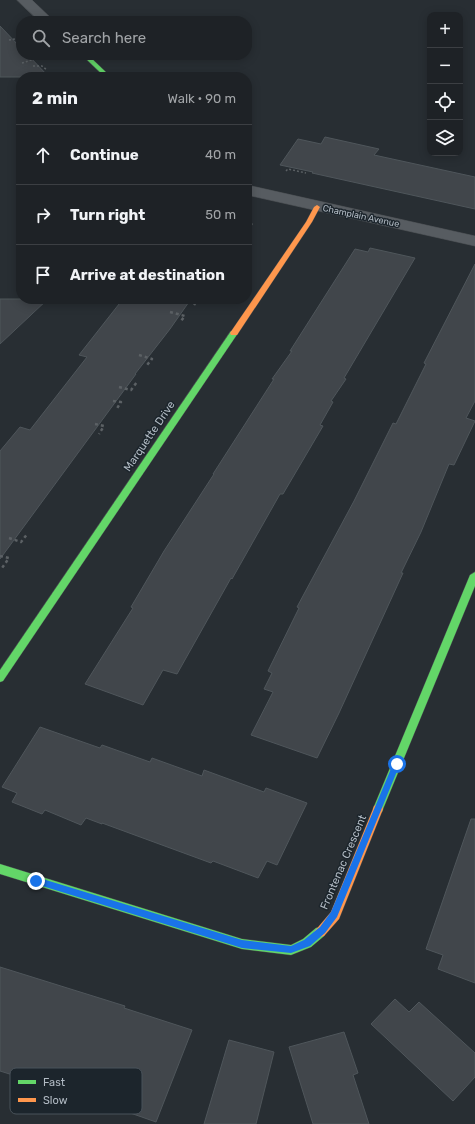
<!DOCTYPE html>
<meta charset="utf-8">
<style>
:root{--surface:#1e2226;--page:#262a2e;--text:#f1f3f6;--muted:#a1a4a7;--line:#3c3f43}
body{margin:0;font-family:Rubik,sans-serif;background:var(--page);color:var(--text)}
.controls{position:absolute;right:12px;top:12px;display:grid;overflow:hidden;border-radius:8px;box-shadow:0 2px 10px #0003}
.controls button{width:36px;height:36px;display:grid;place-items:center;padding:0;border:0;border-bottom:1px solid var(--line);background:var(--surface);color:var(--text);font:20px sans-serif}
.stop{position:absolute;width:12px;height:12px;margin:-9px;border:3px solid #1a73e8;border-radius:50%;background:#fff}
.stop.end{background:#1a73e8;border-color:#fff;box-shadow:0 1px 4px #0008}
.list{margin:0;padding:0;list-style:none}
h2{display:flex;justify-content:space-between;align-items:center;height:52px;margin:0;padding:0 16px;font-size:17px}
h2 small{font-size:13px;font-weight:400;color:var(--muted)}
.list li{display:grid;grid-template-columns:26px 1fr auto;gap:12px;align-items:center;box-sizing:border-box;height:60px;padding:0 16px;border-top:1px solid var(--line)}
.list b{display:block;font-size:15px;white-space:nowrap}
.list em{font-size:13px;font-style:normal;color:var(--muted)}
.icon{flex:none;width:22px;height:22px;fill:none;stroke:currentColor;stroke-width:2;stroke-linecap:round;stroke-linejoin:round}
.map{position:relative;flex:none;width:475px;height:1124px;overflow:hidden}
.search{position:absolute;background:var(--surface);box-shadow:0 2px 10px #0003;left:16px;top:16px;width:236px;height:44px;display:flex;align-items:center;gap:10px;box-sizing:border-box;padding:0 14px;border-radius:16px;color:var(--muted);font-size:15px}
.panel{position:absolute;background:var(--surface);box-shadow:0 2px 10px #0003;left:16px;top:72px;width:236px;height:232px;border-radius:16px}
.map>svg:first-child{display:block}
.building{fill:#41464b;stroke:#4f565b}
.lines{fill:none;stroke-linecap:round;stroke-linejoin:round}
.street-casing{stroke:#464a4e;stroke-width:1}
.fast-casing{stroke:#464a4e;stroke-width:1}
.slow-casing{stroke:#464a4e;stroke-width:1}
.path-far1{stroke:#5c6165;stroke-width:1.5;stroke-dasharray:2 2;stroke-linecap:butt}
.path{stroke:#5c6165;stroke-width:2.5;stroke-dasharray:3 3;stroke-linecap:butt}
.street{fill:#575c61;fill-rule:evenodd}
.fast{fill:#63d668;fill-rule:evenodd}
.slow{fill:#ff974d;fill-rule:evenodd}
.route{fill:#1a73e8}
.labels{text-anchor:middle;stroke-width:3;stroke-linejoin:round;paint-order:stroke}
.far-street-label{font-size:9px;fill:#b2bbc4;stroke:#1c252c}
.street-label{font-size:11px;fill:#b2bbc4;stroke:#1c252c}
.key{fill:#1c252c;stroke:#49525a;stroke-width:1}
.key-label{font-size:11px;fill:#b2bbc4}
</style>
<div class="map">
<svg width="475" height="1124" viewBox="0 0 475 1124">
<rect width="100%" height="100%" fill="#282e33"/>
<g class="building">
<path d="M0,26L21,48V55H28L49,77H0Z"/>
<path d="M325,137L379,149L374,155L475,177V209L312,173L313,172L280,165L298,139L321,144Z"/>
<path d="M370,248L415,258L344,378L346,379L331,401L333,402L320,425L323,426L283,494H280L232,579L231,578L177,674L163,670L143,705L85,684L133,608L131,607L164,551L214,474H213L274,379H272L292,351H290L355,249L368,252Z"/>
<path d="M475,264V401L466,418L475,421L454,465L449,464L421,532L401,573H403L339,713L317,758L251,735L273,692L264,689L272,673L268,671L299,608L297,607L354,501L393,423L396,424L426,364L424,363Z"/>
<path d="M0,299H48L0,344Z"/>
<path d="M123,299H191L170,329L135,374H136L0,559V451L20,427L30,430L87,357L79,355Z"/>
<path d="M40,727L100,748L102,745L150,762L152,758L202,776L204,770L264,792L266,788L307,803L277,865L267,861L258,878L213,861L211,863L102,823V824L86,818L81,825L45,810L42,814L12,802L17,793L2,787Z"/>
<path d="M471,819H475V983L438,969L443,955L426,949Z"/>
<path d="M0,967L125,1006L124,1008L192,1030L156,1122L99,1102L97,1106L49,1090L51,1087L0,1071Z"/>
<path d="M395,999L409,1012L419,1002L475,1053V1077L453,1101L371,1024Z"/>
<path d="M344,1032L358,1073L353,1075L369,1124H313L289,1047Z"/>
<path d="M229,1040L274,1052L256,1124H204Z"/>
</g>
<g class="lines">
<g class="street-casing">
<g id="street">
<path d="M17,0H32L54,21H39Z"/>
<path d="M247,185L475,236V246L247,195Z"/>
</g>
</g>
<g class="fast-casing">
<g id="fast">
<path d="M82,55H88L111,77H105Z"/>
<path d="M231,331H237L238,333L3,681L0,682V670Z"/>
<path d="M475,572V586L383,809L382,812L378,814L374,812L373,809L470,575Z"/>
<path d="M0,864L242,939L291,945L303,939L316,928L320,927L324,928L326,932L324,936L311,947L291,955L242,949L0,874Z"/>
</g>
</g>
<g class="slow-casing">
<g id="slow">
<path d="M317,205L320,207L312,222L237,335H231L230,333L306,222L314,207Z"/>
<path d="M378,804L382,806L383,809L339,919L324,936L320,937L316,936L314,932L331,912L373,809L374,806Z"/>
</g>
</g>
<g class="path-far1">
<path d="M9,40L15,39L21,44"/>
<path d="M22,63L35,59L33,55"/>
<path d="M33,66H42L47,70"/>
<path d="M286,171L288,169L306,173"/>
<path d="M247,223L252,224L249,229"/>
</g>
<g class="path">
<path d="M194,305L198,299"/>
<path d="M170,312L185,316L180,322"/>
<path d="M139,355L152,359L147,365"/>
<path d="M119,387L131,390L137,382"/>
<path d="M113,401L121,402L116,410"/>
<path d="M95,424L104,426L99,434"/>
<path d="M9,538L21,542L28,533"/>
<path d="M0,556L9,558L2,568"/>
</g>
<use href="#street" class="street"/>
<use href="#fast" class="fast"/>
<use href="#slow" class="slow"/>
</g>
<path class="route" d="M397,761L400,764L337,917L325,933L310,946L291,953L242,948L36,884L32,881L36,877L242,940L291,946L304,940L320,927L331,912L393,764Z"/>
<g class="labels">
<g class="far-street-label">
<text transform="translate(361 216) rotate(12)" y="3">Champlain Avenue</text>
</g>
<g class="street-label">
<text transform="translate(149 436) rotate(-56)" y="4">Marquette Drive</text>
<text transform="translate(343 862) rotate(-67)" y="4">Frontenac Crescent</text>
</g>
</g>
<rect x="10" y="1068" width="132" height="46" rx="6" class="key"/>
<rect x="18" y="1080" width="18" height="4" fill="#63d668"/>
<rect x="18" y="1098" width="18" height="4" fill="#ff974d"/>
<g class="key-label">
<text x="43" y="1086">Fast</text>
<text x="43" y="1104">Slow</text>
</g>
</svg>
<div class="controls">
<button>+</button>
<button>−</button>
<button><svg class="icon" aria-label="locate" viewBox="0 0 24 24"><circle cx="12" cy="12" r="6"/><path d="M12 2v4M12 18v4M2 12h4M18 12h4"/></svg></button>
<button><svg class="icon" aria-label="layers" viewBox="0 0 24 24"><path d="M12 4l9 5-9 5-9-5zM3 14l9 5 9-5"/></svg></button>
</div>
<div class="stop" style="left:397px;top:764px"></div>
<div class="stop end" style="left:36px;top:881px"></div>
<div class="search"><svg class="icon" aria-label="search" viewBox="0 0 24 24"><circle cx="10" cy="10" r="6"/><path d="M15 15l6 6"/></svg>Search here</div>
<section class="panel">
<h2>2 min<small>Walk · 90 m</small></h2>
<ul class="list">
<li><svg class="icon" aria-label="ahead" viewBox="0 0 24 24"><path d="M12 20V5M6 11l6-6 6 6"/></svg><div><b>Continue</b></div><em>40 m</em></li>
<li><svg class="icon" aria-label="right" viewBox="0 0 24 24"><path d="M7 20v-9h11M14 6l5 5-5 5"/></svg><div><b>Turn right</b></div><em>50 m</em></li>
<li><svg class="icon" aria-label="arrive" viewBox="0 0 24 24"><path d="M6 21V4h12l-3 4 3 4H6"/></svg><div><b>Arrive at destination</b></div></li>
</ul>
</section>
</div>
